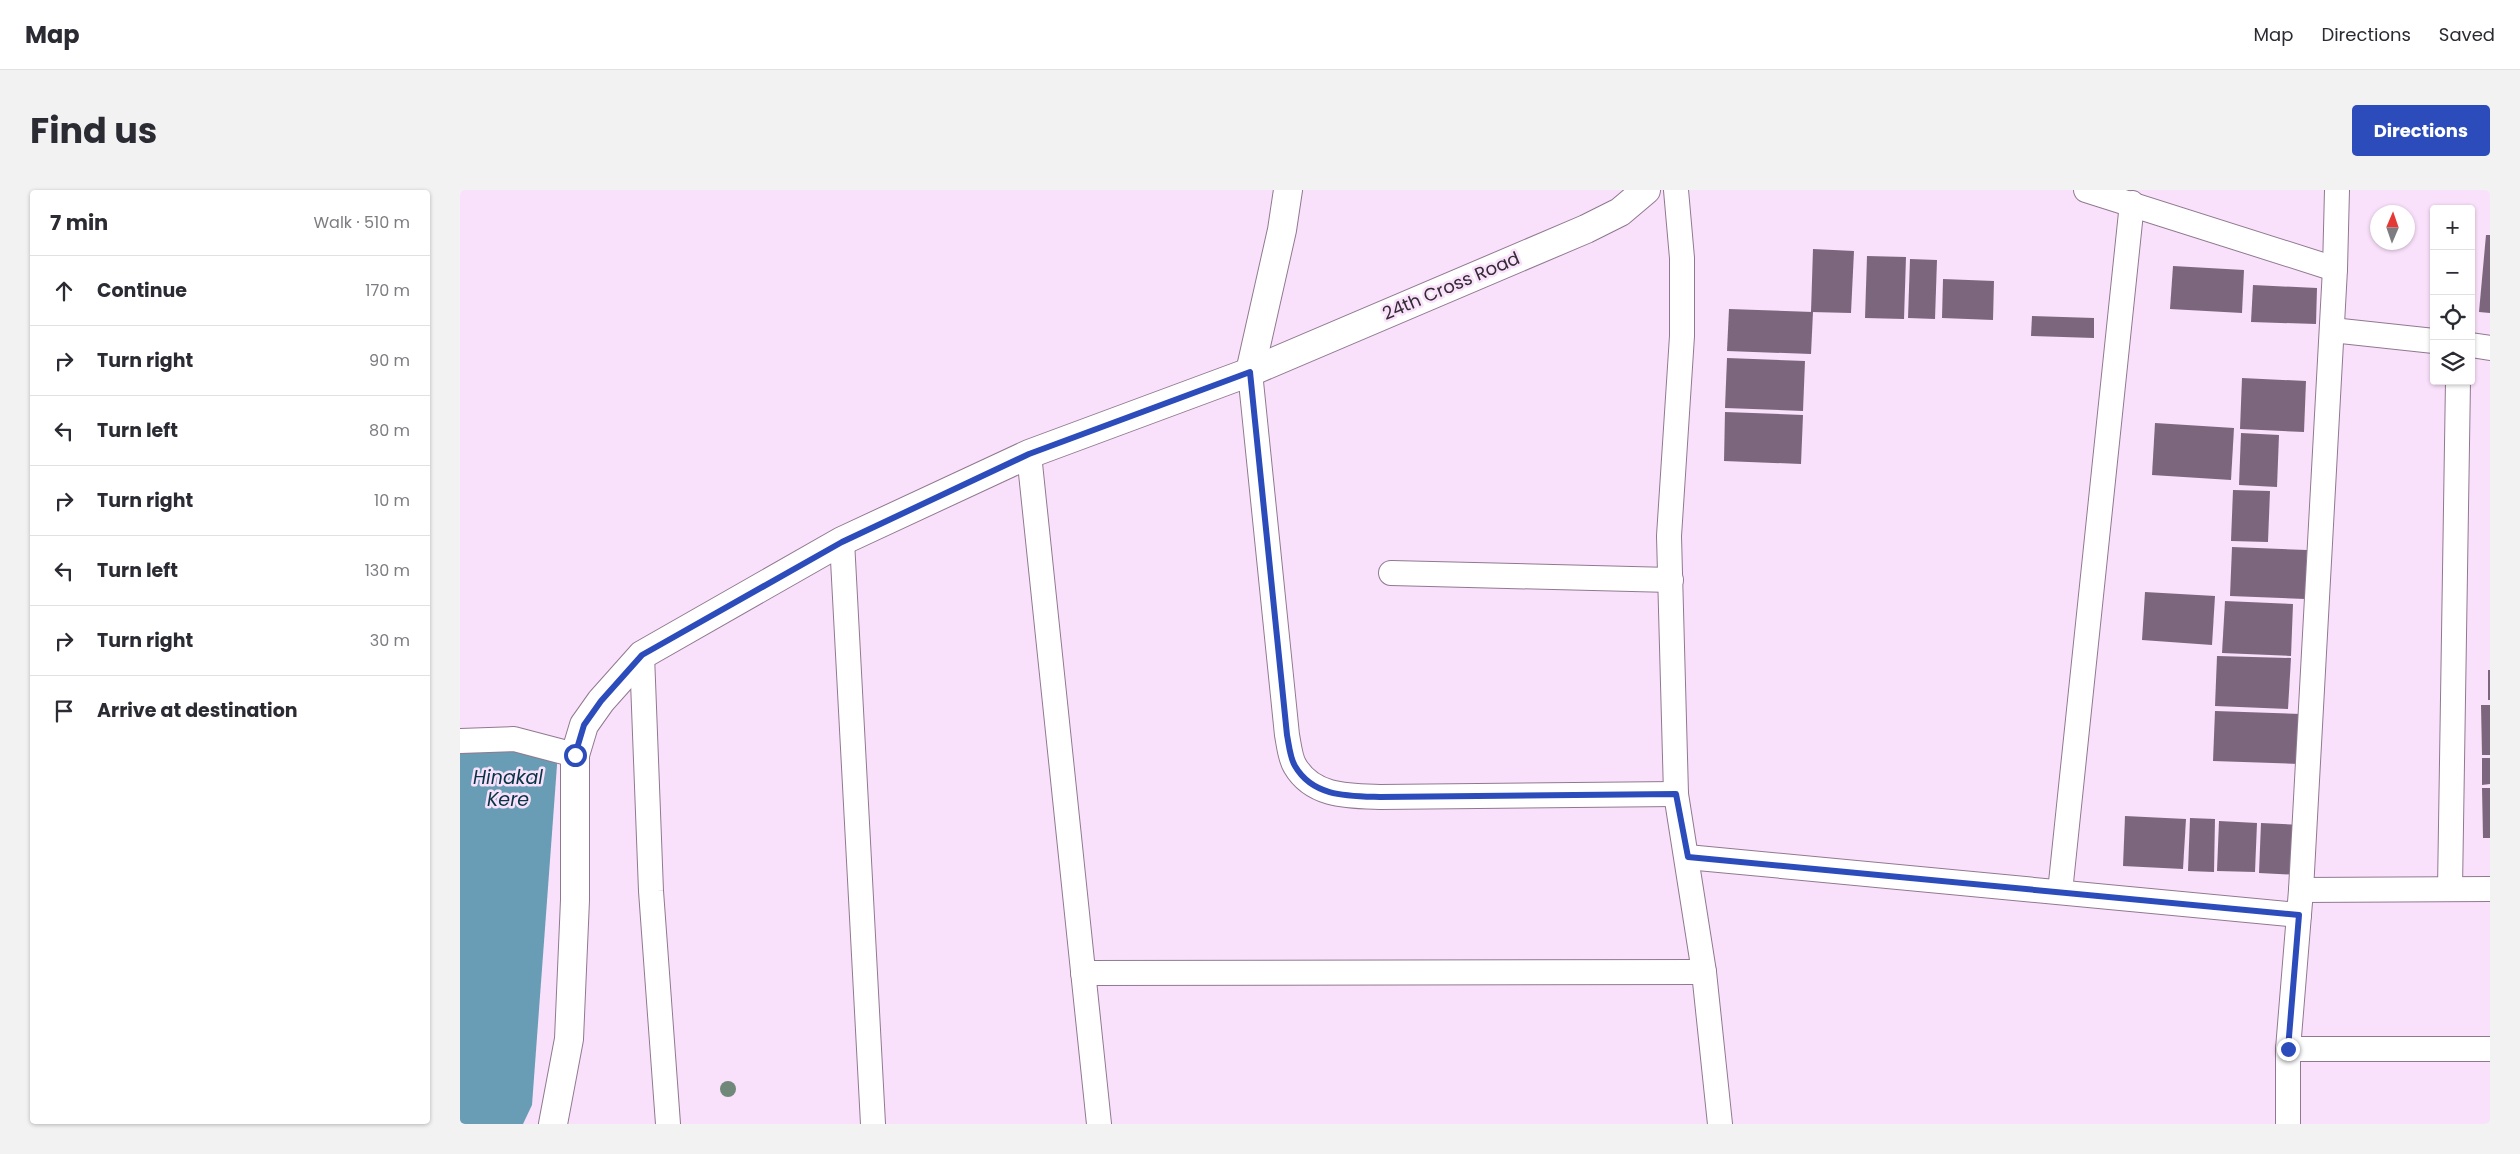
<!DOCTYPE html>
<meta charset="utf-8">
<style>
:root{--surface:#fff;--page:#f2f2f3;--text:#2b2b33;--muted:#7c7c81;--line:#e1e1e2;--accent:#2c4cbc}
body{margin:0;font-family:Poppins,sans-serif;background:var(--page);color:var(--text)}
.controls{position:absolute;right:15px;top:15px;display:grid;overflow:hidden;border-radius:5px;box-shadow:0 1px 4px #0004}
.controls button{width:45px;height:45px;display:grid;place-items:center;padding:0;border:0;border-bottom:1px solid var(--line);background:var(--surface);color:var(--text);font:25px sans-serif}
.compass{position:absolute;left:1910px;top:15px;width:45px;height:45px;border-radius:50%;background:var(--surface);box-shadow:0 1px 4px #0004;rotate:2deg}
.stop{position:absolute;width:15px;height:15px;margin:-11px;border:4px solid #2c4cbc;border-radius:50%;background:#fff}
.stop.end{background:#2c4cbc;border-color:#fff;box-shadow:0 1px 5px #0008}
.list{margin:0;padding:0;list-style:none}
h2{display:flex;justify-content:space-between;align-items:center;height:65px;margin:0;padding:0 20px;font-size:21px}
h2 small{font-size:16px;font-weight:400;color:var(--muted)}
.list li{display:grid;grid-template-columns:32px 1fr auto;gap:15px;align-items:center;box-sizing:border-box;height:70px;padding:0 20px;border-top:1px solid var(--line)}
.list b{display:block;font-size:19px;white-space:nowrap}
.list em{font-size:16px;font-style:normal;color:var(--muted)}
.icon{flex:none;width:28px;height:28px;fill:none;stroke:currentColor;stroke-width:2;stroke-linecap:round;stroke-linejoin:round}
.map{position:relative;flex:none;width:2030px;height:934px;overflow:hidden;border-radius:5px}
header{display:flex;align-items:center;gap:30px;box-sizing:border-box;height:70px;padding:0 25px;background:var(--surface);border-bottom:1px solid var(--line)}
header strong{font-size:24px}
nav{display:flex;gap:28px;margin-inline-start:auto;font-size:18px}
.intro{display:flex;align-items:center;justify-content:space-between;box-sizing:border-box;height:120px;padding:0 30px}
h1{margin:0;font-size:35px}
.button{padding:12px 22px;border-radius:5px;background:var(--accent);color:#fff;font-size:18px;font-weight:700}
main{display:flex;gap:30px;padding:0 30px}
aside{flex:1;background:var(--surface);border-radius:5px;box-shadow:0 1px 4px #0004}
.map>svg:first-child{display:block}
.water{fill:#699db5}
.building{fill:#7c667d}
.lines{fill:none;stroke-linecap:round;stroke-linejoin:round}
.minor-casing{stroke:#907990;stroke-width:26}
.tertiary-casing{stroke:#907990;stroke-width:30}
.minor{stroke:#fff;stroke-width:24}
.tertiary{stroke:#fff;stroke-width:28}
.tree{fill:#70887a}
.route{stroke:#2c4cbc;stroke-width:6}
.labels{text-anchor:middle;stroke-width:5;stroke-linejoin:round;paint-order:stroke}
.street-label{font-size:18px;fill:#342b34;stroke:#fae1fb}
.water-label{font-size:19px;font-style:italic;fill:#043446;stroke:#fae1fb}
</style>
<header>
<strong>Map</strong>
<nav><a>Map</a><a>Directions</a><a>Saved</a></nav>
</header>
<div class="intro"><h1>Find us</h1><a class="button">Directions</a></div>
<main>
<aside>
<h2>7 min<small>Walk · 510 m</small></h2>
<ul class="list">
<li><svg class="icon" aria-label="ahead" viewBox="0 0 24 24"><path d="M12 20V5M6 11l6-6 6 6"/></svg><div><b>Continue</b></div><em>170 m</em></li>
<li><svg class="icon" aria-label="right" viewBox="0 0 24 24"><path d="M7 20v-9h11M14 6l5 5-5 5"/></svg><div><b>Turn right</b></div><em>90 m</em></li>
<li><svg class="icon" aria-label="left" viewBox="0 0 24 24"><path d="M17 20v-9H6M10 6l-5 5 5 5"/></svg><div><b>Turn left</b></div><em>80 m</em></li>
<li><svg class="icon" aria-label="right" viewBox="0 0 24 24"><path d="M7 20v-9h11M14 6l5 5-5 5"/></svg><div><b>Turn right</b></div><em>10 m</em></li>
<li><svg class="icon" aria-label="left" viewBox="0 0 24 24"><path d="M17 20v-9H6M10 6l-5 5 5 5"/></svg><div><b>Turn left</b></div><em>130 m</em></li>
<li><svg class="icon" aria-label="right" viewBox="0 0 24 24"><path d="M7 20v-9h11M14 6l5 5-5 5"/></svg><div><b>Turn right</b></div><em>30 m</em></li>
<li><svg class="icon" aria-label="arrive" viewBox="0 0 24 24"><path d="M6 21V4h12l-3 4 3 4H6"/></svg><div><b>Arrive at destination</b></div></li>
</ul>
</aside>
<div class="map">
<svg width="2030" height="934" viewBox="0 0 2030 934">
<rect width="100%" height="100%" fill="#fae1fb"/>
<path class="water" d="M0,548H99L72,915L63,934H0Z"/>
<g class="building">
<path d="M2026,45H2030V123L2019,122Z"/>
<path d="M1353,59L1394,61L1391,123L1351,122Z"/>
<path d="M1407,66L1446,67L1444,129L1405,128Z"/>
<path d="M1450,69L1477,70L1475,129L1448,128Z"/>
<path d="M1713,76L1784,80L1782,123L1710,119Z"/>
<path d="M1483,89L1534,91L1533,130L1482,128Z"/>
<path d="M1793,95L1857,98L1856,134L1791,132Z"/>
<path d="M1269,119L1353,122L1351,164L1267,161Z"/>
<path d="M1572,126L1634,128V148L1571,146Z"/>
<path d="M1267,168L1345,171L1343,221L1265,218Z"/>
<path d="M1782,188L1846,191L1844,242L1780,239Z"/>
<path d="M1265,222L1343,225L1341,274L1264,271Z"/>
<path d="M1695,233L1774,238L1771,290L1692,285Z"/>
<path d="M1781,243L1819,245L1817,297L1779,295Z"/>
<path d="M1773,300L1810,301L1808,352L1771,351Z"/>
<path d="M1772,357L1847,360L1845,409L1770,406Z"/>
<path d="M1685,402L1755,406L1752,455L1682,450Z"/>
<path d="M1765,411L1833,414L1831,466L1762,463Z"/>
<path d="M1757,466L1831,468L1828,519L1755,516Z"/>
<rect x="2028" y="480" width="2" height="30"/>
<path d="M2021,515H2030V565H2022Z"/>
<path d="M1755,521L1841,524L1839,574L1753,571Z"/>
<path d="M2022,568H2030V594L2022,595Z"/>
<path d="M2022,598H2030V648H2023Z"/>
<path d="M1665,626L1726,629L1723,679L1663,676Z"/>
<path d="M1730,628L1755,629L1754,682L1728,681Z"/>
<path d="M1759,631L1797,633L1795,682L1757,681Z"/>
<path d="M1801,633L1842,635L1839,685L1799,683Z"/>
</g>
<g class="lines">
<g class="minor-casing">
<g id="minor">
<path d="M1216,0L1222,68V146L1209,346L1216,604L1244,782L1260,934"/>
<path d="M1626,0L1875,79"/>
<path d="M1872,140L1974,151"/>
<path d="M2011,155L2030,158"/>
<path d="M790,182L827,545C829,555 830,568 835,576C853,607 889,606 920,607L1216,604"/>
<path d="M569,264L639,934"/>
<path d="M382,351L413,934"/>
<path d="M931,383L1211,390"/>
<path d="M182,465L191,701L208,934"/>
<path d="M0,551L54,549L115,565"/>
<path d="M1227,667L1839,725"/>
<path d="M1990,699L1998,191"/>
<path d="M1841,700L2030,699"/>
<path d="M1600,702L1672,13"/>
<path d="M623,783L1244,782"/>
<path d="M1828,859H2030"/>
<path d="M1828,934V859L1841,700L1875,79L1877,0"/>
</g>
</g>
<g class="tertiary-casing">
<g id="tertiary">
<path d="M790,182L822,40L828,0"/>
<path d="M93,934L109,849L115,710V565L124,535L141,511L182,465L382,351L569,264L790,182L1126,39L1160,22L1186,0"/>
</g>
</g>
<use href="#minor" class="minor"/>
<use href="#tertiary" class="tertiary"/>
</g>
<circle class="tree" cx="268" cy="899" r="8"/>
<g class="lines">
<path class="route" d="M115,565L124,535L141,511L182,465L382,352L569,264L790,182L827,545C829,555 830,568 835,576C853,607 888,606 920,607L1216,604L1228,667L1839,725L1828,859"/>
</g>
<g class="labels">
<g class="street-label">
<text transform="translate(991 96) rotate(-23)" y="6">24th Cross Road</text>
</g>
<g class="water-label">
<text x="48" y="594">Hinakal<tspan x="48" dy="22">Kere</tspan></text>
</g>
</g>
</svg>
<div class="controls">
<button>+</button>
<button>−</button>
<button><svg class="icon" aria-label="locate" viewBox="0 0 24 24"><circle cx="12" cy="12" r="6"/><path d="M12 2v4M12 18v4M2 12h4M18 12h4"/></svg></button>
<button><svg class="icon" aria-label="layers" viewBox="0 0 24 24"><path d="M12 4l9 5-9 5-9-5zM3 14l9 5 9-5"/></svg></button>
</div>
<svg class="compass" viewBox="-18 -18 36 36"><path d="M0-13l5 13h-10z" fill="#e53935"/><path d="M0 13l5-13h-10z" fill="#7c7c81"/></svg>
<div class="stop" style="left:115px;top:565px"></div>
<div class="stop end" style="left:1828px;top:859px"></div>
</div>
</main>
